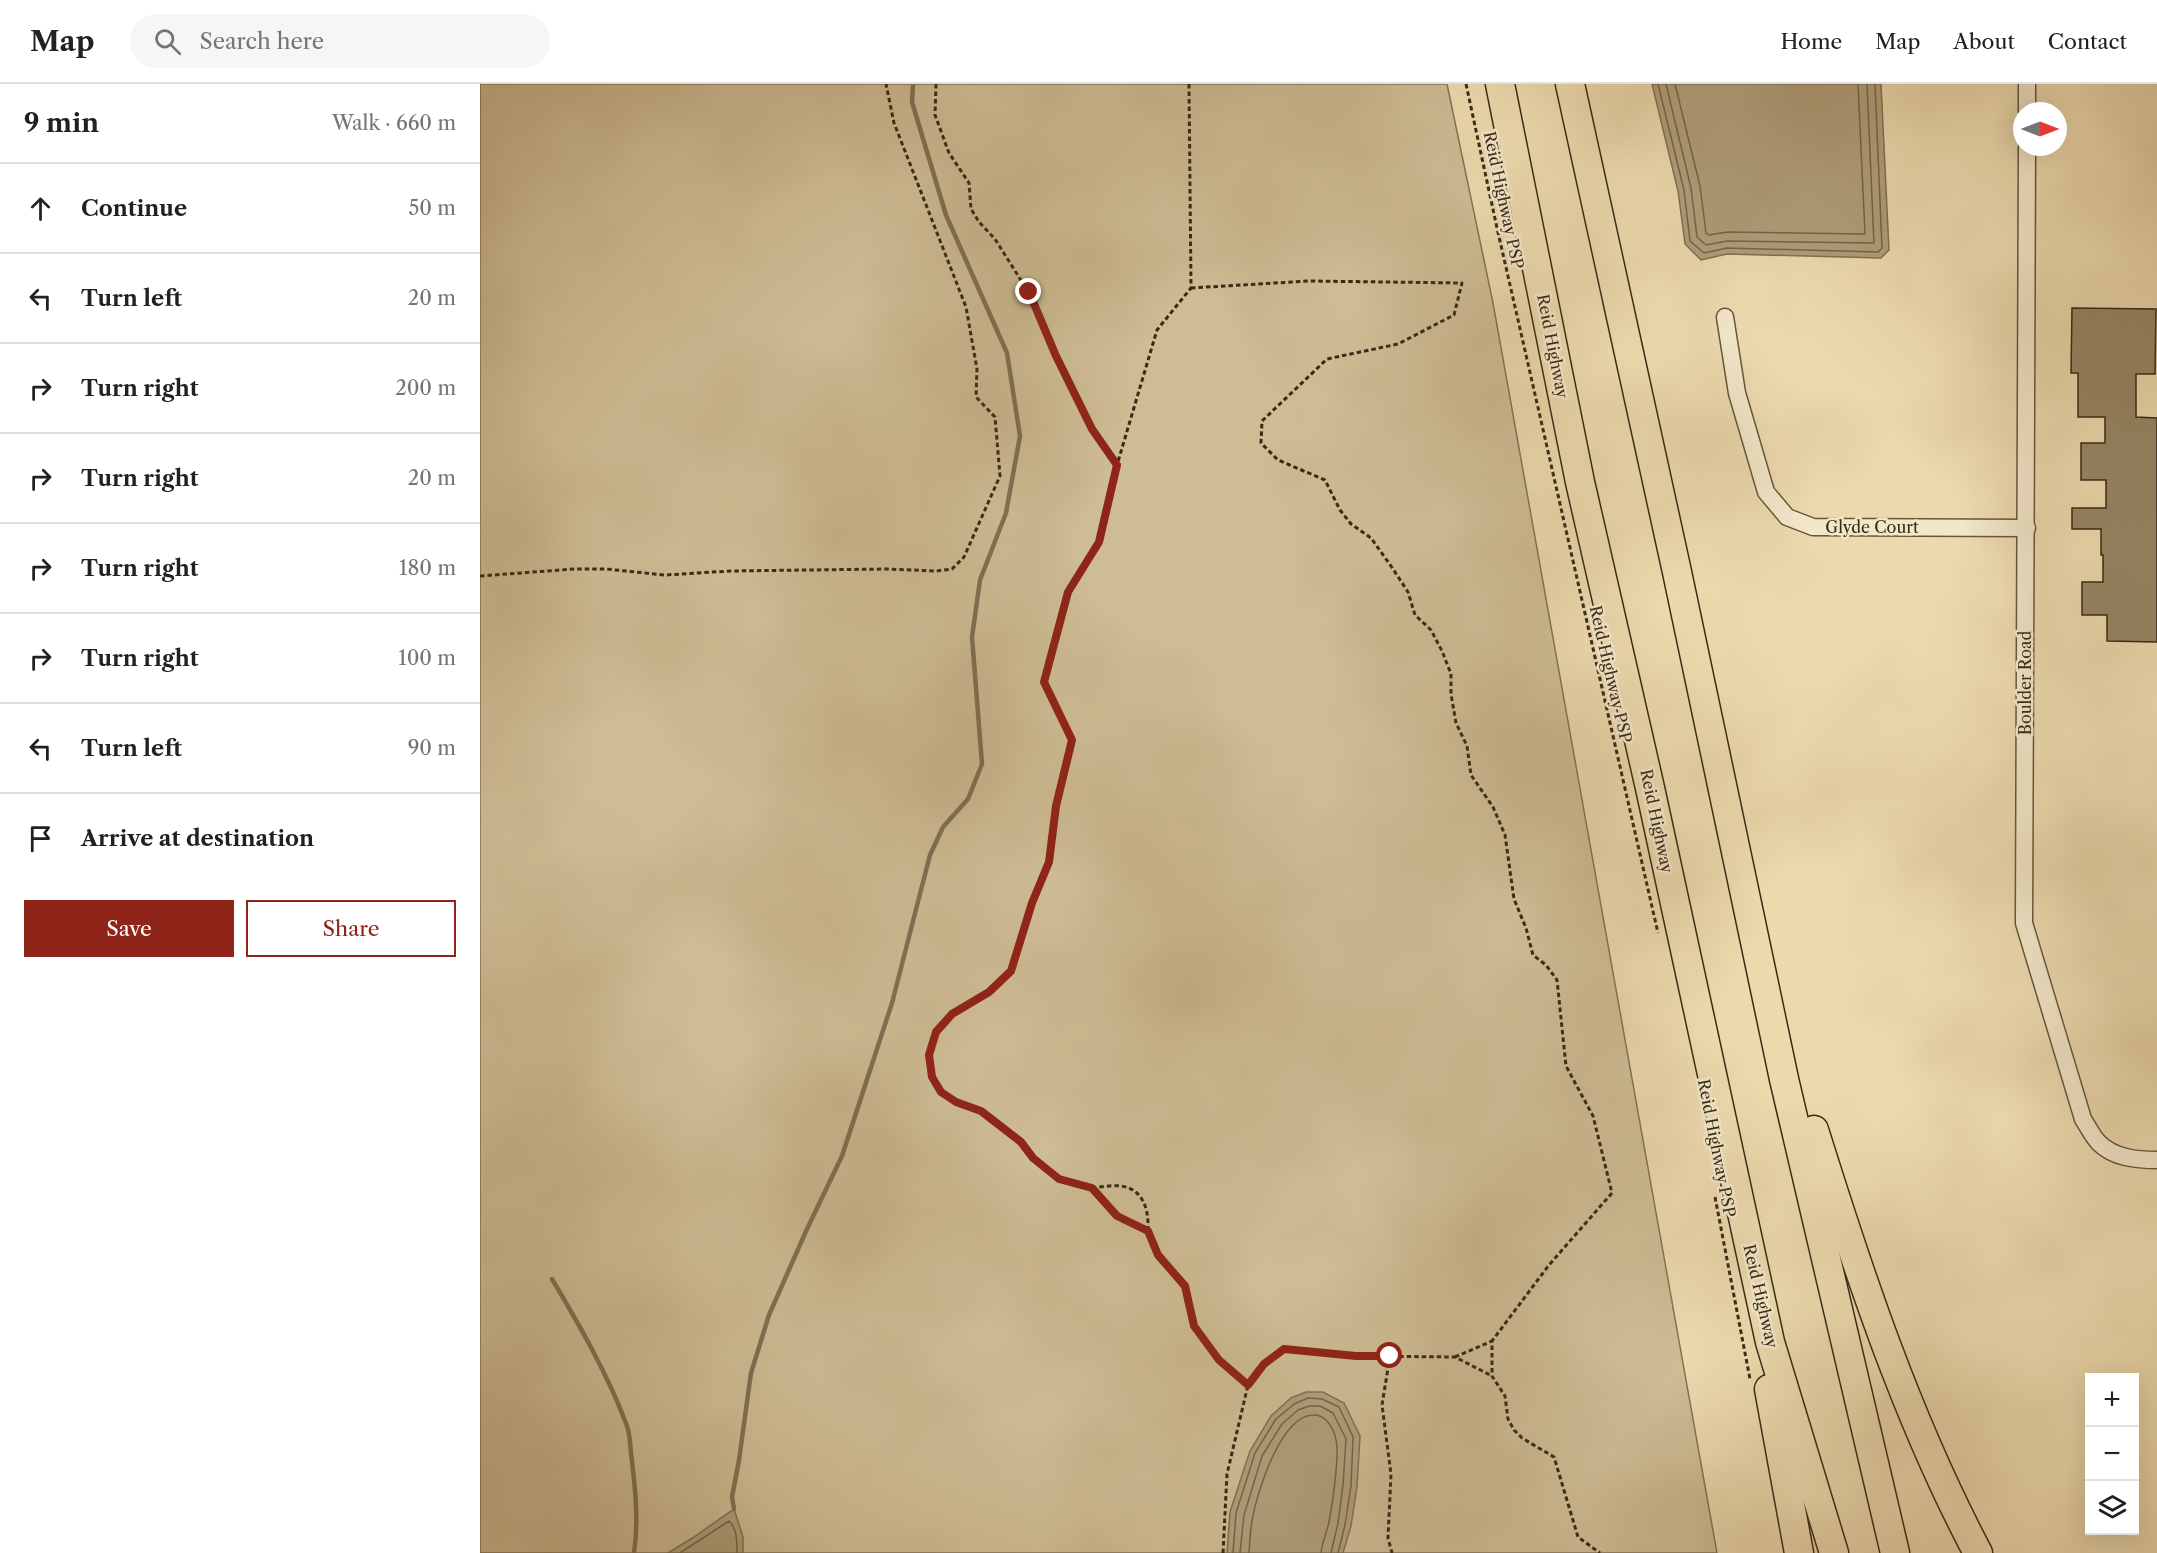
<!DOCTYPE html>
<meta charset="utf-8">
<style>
:root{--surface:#fff;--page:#f6f6f6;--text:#202124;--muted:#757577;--line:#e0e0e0;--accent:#8f2418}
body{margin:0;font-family:"Libre Caslon Text",serif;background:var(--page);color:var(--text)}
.controls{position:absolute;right:18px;bottom:18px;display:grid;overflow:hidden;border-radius:0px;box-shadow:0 6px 24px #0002}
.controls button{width:54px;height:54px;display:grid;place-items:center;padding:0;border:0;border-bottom:2px solid var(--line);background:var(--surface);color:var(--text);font:30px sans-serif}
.compass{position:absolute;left:1533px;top:18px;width:54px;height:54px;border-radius:50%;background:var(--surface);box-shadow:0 6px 24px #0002;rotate:90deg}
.stop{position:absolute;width:18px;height:18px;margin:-14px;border:4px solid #8f2418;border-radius:50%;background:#fff}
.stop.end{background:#8f2418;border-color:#fff;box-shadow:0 2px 6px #0008}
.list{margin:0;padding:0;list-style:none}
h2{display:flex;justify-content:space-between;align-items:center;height:78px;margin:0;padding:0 24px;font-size:26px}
h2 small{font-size:20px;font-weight:400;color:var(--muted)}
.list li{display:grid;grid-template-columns:39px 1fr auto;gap:18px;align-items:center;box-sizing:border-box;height:90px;padding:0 24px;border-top:2px solid var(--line)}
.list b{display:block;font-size:22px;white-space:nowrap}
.list em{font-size:20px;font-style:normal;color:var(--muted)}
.actions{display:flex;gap:12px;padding:18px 24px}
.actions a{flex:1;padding:14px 0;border:2px solid var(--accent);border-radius:0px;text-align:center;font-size:21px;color:var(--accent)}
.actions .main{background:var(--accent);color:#fff}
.icon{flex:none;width:33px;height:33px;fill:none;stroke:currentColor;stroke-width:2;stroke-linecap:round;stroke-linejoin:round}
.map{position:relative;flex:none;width:1677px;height:1469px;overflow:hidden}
header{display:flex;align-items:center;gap:36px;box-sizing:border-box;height:84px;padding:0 30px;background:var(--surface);border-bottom:2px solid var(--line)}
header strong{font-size:28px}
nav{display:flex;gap:33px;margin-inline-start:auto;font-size:21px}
.search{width:420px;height:54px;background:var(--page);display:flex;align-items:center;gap:15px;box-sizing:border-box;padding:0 21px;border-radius:33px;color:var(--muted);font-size:22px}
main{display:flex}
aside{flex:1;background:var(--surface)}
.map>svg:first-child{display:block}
.green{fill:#cebc94;stroke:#847355;stroke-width:1.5}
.water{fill:#af9e7a;stroke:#807052;stroke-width:1.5}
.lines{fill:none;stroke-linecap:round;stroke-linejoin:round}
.shore{stroke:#746448;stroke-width:1.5}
.stream{stroke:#807052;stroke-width:4.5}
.building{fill:#968665;stroke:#392a16;stroke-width:1.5}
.minor-casing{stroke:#66563c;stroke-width:19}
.motorway-casing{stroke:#392a16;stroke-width:31}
.path{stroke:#392a16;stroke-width:3;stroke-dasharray:4.5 3;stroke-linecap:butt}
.minor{stroke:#f3e7ca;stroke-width:16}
.motorway{stroke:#ecdaae;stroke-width:28}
.route{stroke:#8f2418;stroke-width:8}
.labels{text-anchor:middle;stroke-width:5;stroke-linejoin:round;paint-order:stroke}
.street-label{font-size:16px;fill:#392a16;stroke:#f3e7ca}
</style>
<header>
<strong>Map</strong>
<div class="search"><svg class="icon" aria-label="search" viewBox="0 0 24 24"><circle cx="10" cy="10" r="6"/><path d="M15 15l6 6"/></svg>Search here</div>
<nav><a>Home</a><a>Map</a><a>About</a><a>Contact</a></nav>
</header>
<main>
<aside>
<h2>9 min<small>Walk · 660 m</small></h2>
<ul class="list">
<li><svg class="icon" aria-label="ahead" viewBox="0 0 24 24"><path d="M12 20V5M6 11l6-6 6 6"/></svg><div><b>Continue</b></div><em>50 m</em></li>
<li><svg class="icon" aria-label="left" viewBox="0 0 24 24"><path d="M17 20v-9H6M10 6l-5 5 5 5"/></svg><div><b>Turn left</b></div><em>20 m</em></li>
<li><svg class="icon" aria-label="right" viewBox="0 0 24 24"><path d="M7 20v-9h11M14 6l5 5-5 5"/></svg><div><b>Turn right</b></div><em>200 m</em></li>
<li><svg class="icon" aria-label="right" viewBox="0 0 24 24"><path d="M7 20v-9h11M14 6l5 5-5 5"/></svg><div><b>Turn right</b></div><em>20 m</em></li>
<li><svg class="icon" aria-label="right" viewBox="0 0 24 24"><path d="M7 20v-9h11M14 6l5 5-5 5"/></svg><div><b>Turn right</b></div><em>180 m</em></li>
<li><svg class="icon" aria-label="right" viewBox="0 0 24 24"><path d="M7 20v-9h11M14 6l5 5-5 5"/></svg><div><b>Turn right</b></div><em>100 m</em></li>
<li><svg class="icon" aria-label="left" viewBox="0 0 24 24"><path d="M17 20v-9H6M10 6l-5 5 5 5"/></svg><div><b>Turn left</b></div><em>90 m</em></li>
<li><svg class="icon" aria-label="arrive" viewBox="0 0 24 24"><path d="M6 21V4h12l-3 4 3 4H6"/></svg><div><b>Arrive at destination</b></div></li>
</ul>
<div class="actions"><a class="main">Save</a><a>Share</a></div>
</aside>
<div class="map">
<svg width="1677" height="1469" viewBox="0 0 1677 1469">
<rect width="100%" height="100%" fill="#ecdaae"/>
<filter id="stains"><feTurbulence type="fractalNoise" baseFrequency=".00333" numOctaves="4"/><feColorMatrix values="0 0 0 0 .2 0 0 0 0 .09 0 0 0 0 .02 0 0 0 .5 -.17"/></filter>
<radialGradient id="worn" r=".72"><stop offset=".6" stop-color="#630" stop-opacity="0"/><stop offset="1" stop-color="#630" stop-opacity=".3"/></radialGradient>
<path class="green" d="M0,0H967L1013,219L1237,1469H0Z"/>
<g class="water">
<path d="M1172,0H1401L1409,166L1401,174L1247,170L1221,176L1205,160L1198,107Z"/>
<path d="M826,1308H843L864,1319L880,1352L877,1403L871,1442L863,1469H747L750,1428L770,1367L791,1332L811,1314Z"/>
<path d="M254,1425L263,1453V1469H188L214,1453Z"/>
</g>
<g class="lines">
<g class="shore">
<path d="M1178,0L1204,106L1210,157L1224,169L1247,164L1398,168L1402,164L1395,0"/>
<path d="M1186,0L1211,104L1217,153L1226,161L1247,157L1394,159L1387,0"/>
<path d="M1195,0L1220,102L1226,149L1229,151L1247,148L1385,150L1378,0"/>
<path d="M200,1469L249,1437C257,1444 257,1458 257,1469"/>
<path d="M753,1469L756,1429L775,1369L796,1335L814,1320L828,1314L842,1315L859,1323L873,1353L871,1402L865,1441L858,1469"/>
<path d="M760,1469L764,1431L782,1372L802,1340L818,1326L829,1322H840L853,1329L866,1355L863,1401L858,1439L851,1469"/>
<path d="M769,1469C770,1457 770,1444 773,1432C778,1406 801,1332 833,1331C846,1330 854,1345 856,1356C860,1369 852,1422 849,1438C847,1448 842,1458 841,1469"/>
</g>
<g class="stream">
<path d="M72,1195C100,1242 128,1291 147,1342C150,1350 150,1360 151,1369C155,1402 159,1436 154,1469"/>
<path d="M254,1425L252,1413L259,1376L271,1289L289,1231L327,1145L362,1072L412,919L450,771L463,743L488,715L502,680L492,553L500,496L526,429L540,352L527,269L466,131L432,18L433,0"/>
</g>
</g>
<path class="building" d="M1592,224L1676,225L1675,290H1656V333L1677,334V558L1627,557V531H1602V498H1623V471H1621V445H1592V424H1626V396H1601V359H1625V333H1598V289H1591Z"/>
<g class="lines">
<g class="minor-casing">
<g id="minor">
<path d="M1547,27V0"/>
<path d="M1547,63L1544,839L1603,1035C1608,1043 1613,1053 1619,1059C1634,1074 1657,1076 1677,1076"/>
<path d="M1245,233L1257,309L1286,408L1307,433L1333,443L1547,444"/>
</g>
</g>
<g class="motorway-casing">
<g id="motorway">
<path d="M1020,0L1100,398L1170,704L1290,1258L1354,1469"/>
<path d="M1090,0L1197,488L1304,995L1415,1469"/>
<path d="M1334,1046C1379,1190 1427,1335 1498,1469"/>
<path d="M1289,1305L1319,1469"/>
</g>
</g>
<g class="path">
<path d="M456,0L455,31L469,69L489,99L491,125L499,138L515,155L549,209L576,272L612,345L637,381"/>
<path d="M709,0L711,204L677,246L637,381L619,458L588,508L564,598L593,655L576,722L569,778L552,819L530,887L509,908L472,930L456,948L449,971L452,993L461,1009L476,1018L501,1027L541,1058L553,1074L579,1095L612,1104L637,1132L668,1147L678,1171L705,1202L714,1242L739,1276L768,1301"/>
<path d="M986,0L1017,144L1178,849"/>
<path d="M711,204L829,197L982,199L974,231L918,260L847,275L782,337L781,359L798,376L845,396L860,426L871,440L891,454L911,482L928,508L935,531L951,546L962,567L971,590V610L976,639L987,662L991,691L1013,723L1025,751L1034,815L1046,844L1053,871L1066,881L1077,896L1086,982L1113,1032L1132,1109L1069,1181L1012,1257V1292L1025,1312L1028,1335L1034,1346L1042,1354L1074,1373L1098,1453L1120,1469"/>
<path d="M0,492L94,485H126L185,491L250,487L407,485L456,487L472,485L484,473L520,392L515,333L496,313L497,285L486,223L414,39L406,0"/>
<path d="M612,1104C621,1103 632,1101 641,1102C664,1105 669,1127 668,1147"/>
<path d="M1235,1113L1270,1295"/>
<path d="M910,1272L902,1321L911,1390L908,1454L912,1469"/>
<path d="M975,1273L1012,1257"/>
<path d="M743,1469L747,1390L768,1301L784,1280L804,1265L876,1272L975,1273L1012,1292"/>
</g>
<use href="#minor" class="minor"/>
<use href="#motorway" class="motorway"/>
</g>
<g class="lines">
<path class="route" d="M549,208L576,272L612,345L637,381L619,458L588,508L564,598L592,656L576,722L569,778L552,819L531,887L509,908L472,930L456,948L449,971L452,993L461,1008L476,1018L501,1027L541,1058L553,1074L579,1095L612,1104L637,1132L668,1147L678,1171L705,1202L714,1242L739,1276L768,1301L784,1280L804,1265L876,1272H910"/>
</g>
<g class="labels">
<g class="street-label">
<text transform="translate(1024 116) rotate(78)" y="6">Reid Highway PSP</text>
<text transform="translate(1073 262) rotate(79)" y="6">Reid Highway</text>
<text x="1392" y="449">Glyde Court</text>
<text transform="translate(1131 590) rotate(77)" y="6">Reid Highway PSP</text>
<text transform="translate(1545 599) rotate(-90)" y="6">Boulder Road</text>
<text transform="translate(1177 737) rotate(78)" y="6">Reid Highway</text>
<text transform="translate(1237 1064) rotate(79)" y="6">Reid Highway PSP</text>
<text transform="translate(1281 1212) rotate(77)" y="6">Reid Highway</text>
</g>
</g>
<rect width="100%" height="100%" filter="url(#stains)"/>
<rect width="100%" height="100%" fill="url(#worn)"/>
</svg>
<div class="controls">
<button>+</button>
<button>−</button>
<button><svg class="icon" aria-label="layers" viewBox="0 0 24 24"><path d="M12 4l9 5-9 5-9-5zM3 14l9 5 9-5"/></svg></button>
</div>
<svg class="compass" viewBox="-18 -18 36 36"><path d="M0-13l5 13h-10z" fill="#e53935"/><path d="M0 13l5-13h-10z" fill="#757577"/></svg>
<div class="stop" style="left:910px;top:1272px"></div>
<div class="stop end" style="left:549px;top:208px"></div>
</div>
</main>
